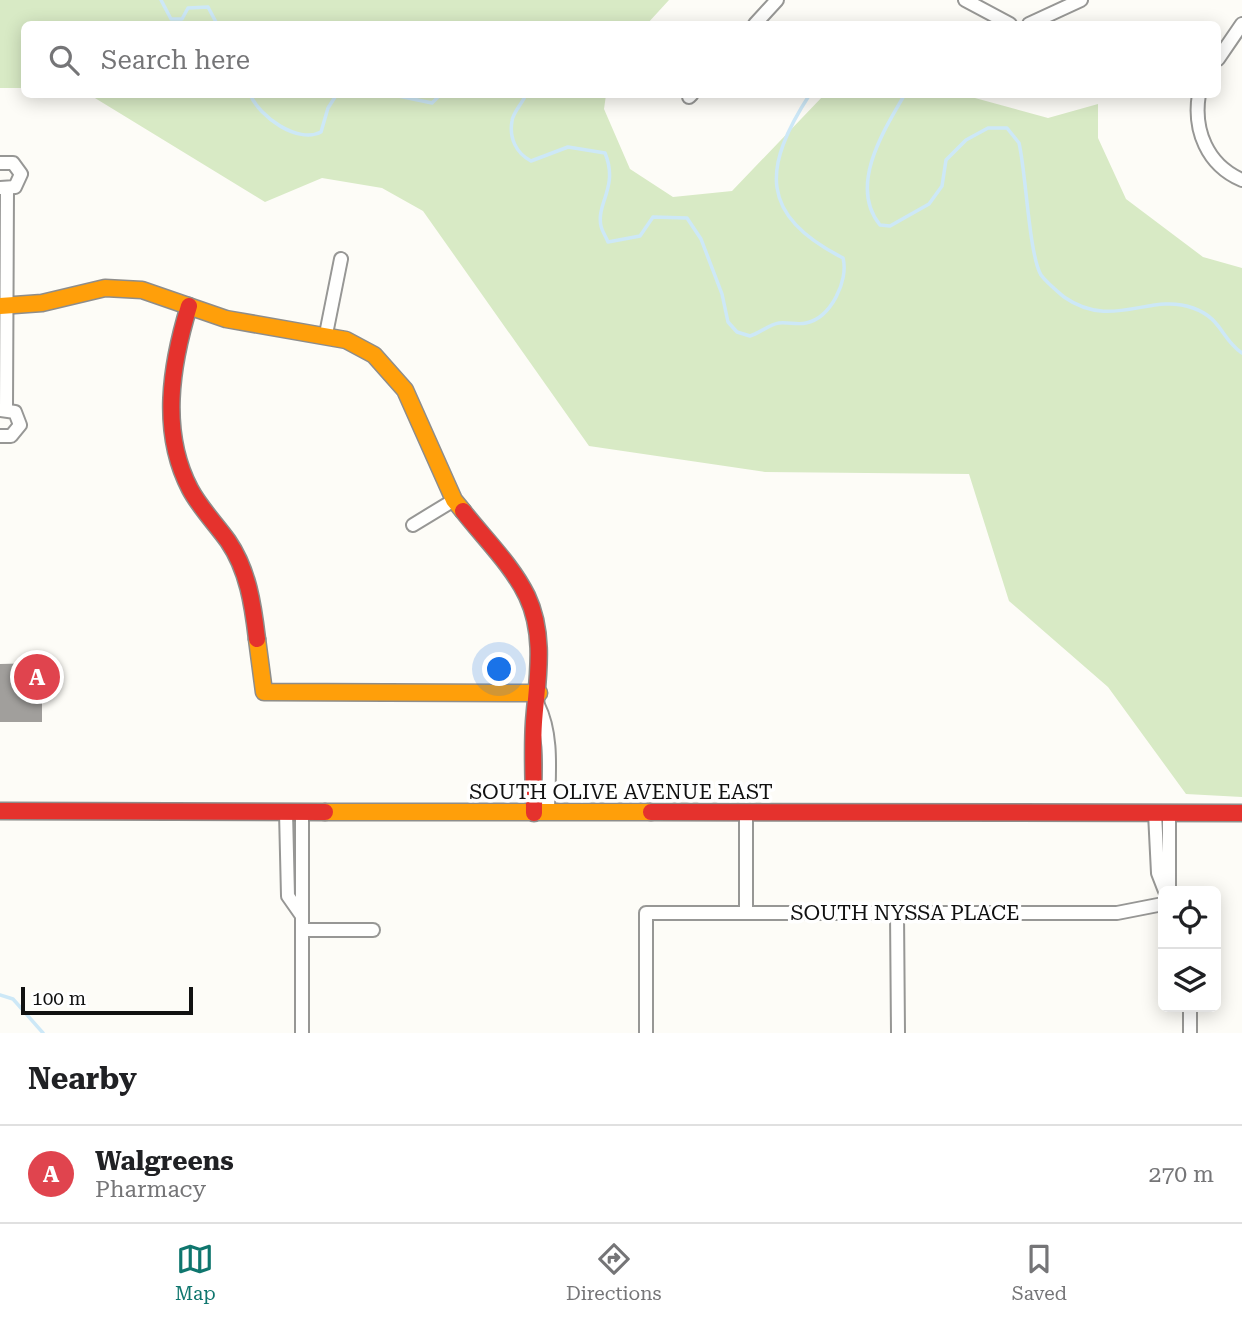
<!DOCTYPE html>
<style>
:root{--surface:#fff;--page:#f6f6f6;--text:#202124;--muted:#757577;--line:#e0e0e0;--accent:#0f766e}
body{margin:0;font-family:"Roboto Serif",serif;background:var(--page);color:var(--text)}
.controls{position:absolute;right:21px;bottom:21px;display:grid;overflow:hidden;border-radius:10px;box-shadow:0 4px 18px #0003}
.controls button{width:63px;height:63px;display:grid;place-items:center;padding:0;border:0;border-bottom:2px solid var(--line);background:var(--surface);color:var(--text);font:35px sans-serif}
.scale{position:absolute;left:21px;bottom:18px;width:172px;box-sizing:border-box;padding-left:7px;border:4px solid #111;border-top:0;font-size:19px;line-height:24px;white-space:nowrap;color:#111;-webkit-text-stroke:5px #fff;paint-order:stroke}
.you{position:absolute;left:500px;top:670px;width:24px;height:24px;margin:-18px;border:5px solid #fff;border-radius:50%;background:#1a73e8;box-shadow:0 0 0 10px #1a73e833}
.badge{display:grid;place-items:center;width:46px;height:46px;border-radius:50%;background:var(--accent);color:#fff;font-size:23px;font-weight:700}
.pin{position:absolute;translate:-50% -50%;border:4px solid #fff;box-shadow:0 2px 7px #0006}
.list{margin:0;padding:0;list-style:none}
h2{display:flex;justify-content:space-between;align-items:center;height:91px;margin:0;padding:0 28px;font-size:30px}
h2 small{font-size:23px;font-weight:400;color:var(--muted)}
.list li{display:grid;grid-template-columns:46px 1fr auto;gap:21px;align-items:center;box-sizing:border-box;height:98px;padding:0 28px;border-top:2px solid var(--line)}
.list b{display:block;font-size:26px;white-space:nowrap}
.list p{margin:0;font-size:23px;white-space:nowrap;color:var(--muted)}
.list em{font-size:23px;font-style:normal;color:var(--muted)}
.icon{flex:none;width:38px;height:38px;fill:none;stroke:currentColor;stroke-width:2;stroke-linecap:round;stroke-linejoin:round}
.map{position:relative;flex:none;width:1242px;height:1033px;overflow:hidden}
.search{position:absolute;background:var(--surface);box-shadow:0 4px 18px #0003;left:21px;right:21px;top:21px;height:77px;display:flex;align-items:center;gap:18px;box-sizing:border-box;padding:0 24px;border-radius:10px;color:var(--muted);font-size:26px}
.sheet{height:189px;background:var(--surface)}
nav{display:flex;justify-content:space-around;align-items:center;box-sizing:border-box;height:98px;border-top:2px solid var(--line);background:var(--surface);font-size:19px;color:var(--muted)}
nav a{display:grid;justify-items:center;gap:4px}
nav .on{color:var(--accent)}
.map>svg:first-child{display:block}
.forest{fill:#d8eac5}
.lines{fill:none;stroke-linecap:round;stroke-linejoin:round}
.stream{stroke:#cde8f7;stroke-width:3.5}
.building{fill:#a19f9c}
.street-casing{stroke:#979795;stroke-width:16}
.slow-casing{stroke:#8e8d8b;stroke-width:19}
.jam-casing{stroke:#8e8d8b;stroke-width:19}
.street{stroke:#fffffe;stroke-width:12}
.slow{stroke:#ff9f0a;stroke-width:16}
.jam{stroke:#e5322d;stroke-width:16}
.labels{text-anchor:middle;stroke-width:7;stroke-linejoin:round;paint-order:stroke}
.street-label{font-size:21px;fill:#111;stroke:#fff}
</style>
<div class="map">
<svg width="1242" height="1033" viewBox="0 0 1242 1033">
<rect width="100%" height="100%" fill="#fdfcf7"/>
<g class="forest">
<path d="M0,0H669L647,24H24V88H0Z"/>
<path d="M90,95H606L604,109L630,169L673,197L732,191L824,95H964L1048,118L1098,104V138L1126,199L1203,257L1242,268V797L1186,794L1108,687L1009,601L969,474L765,472L589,446L423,211L382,188L322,178L265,202Z"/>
</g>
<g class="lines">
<g class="stream">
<path d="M161,0L171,19H182L188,8L208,7L217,24"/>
<path d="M250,94C259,117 298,144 321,132L328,108L337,94"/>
<path d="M389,94L432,103L441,94"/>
<path d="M526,94C523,103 513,112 512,121C509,138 516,153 531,161L568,147L605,153C619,187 596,203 601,226C602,231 606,237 608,242L640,236L653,217L687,218L701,239L722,294L728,322L737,332L750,336C760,333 770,324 779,323C788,322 798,325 806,323C831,318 849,280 843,258C759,215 762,168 810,94"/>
<path d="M905,94C884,130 848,186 880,225L890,226L929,204L942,186L946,160L966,140L988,128H1007L1019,143C1026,172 1029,255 1041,275C1046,282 1057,291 1064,297C1113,331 1149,292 1193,308C1222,318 1221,339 1242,353"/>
<path d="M0,995L13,999L43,1033"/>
</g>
</g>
<path class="building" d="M42,663V722H0V664Z"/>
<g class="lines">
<g class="street-casing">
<g id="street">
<path d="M965,0L1010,24"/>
<path d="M755,24L777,0"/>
<path d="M1029,24L1081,0"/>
<path d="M1218,59L1242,24"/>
<path d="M1199,94C1193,130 1207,165 1242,180"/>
<path d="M689,97L692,94"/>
<path d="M0,163H13L21,174L15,187L0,188"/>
<path d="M326,334L341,259"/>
<path d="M6,409L7,190"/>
<path d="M0,410L15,412L20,425L11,436H0"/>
<path d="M413,525L454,500"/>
<path d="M538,705C554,737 548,778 548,813"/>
<path d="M286,812L288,896L302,916"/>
<path d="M1155,813L1158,873L1165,891"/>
<path d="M1169,813V891"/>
<path d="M746,913V813"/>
<path d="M897,913L898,1033"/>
<path d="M303,930H373"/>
<path d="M302,1033V812"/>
<path d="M646,1033V913H1117L1163,904"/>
<path d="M1190,1033V1007"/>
</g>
</g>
<g class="slow-casing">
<g id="slow">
<path d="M0,306L42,303L105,288L142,290L226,319L346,340L374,355L405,390L454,500L463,511"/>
<path d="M257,639L264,692L539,693"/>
<path d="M325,812H651"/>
</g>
</g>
<g class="jam-casing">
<g id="jam">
<path d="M189,306C171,365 160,432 190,489C200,508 216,524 228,541C248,570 253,605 257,639"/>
<path d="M463,511C484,538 512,565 527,596C546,636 537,681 534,722C532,752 534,783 534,813"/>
<path d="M0,811L325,812"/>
<path d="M651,812L1242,813"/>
</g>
</g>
<use href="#street" class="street"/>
<use href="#slow" class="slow"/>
<use href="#jam" class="jam"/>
</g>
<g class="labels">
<g class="street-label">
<text x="621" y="799">SOUTH OLIVE AVENUE EAST</text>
<text x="905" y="920">SOUTH NYSSA PLACE</text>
</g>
</g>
</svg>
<div class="controls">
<button><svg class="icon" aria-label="locate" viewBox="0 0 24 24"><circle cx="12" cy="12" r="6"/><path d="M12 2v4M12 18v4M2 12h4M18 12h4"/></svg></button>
<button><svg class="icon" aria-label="layers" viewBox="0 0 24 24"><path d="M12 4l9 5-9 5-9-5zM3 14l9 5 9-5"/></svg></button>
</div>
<div class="scale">100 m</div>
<div class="you"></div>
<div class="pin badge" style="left:37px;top:677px;background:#e0444e">A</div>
<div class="search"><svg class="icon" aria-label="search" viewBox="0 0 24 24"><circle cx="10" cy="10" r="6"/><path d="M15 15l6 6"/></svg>Search here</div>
</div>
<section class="sheet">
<h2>Nearby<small></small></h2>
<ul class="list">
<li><span class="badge" style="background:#e0444e">A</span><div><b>Walgreens</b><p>Pharmacy</p></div><em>270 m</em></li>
</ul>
</section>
<nav>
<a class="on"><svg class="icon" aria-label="map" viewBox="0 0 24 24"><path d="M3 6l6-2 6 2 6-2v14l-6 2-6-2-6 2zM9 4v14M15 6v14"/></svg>Map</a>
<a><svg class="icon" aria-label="directions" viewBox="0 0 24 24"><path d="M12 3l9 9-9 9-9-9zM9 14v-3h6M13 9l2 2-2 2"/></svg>Directions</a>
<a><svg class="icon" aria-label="saved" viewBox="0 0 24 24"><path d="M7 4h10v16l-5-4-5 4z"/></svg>Saved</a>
</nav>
